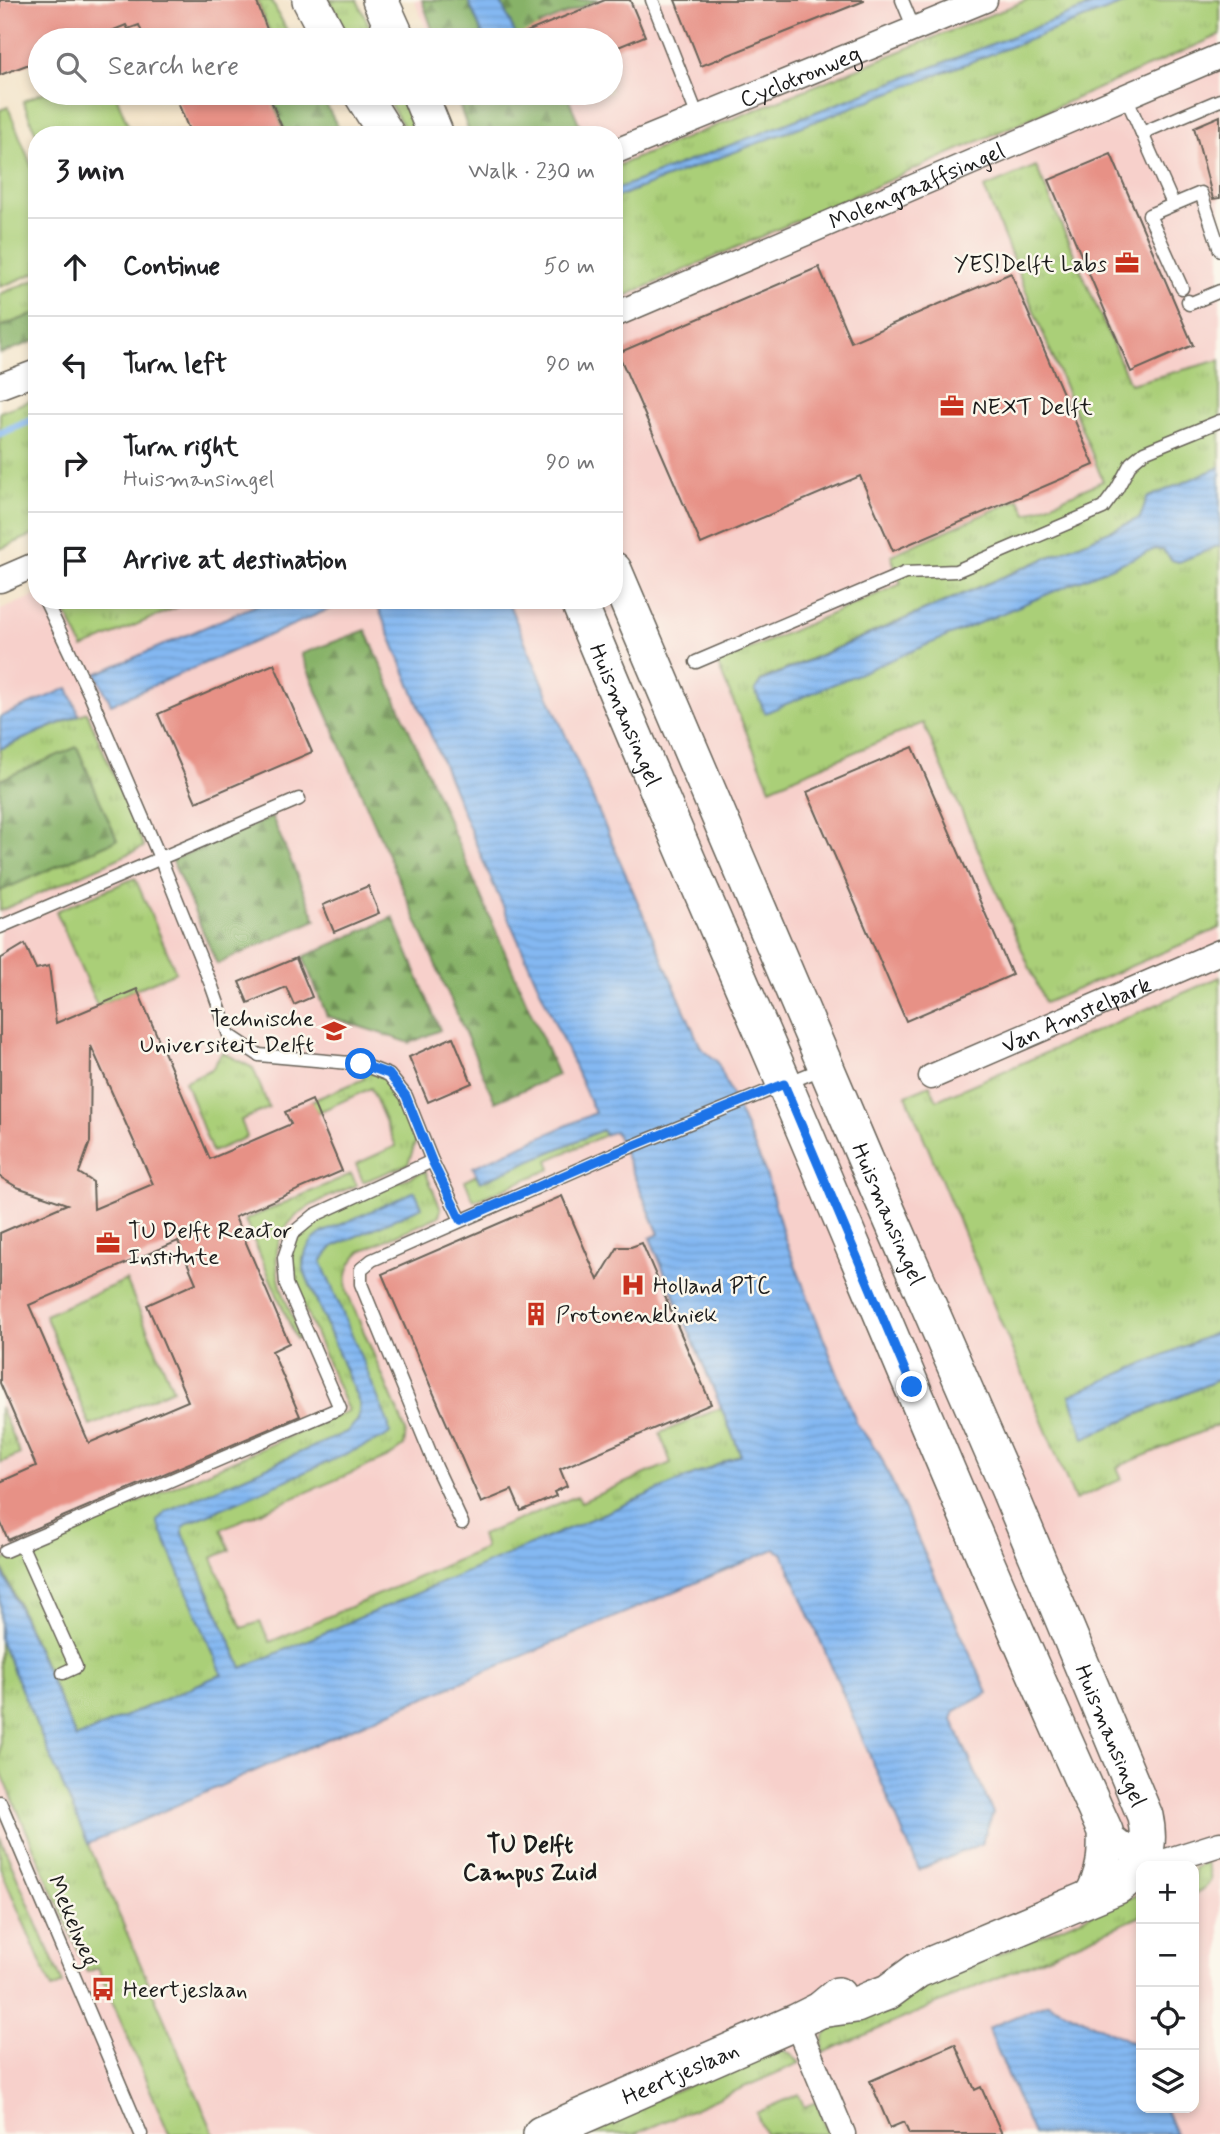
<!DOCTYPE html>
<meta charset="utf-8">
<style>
:root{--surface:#fff;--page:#f2f2f2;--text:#202124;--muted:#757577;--line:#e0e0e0}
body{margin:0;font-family:Mynerve,sans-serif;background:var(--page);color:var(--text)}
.controls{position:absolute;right:21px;bottom:21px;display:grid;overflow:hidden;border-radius:14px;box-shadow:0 4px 10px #0003}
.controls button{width:63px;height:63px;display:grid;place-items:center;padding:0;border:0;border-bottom:2px solid var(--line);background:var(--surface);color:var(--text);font:35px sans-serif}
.stop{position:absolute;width:21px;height:21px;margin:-16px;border:5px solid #1a73e8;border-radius:50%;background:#fff}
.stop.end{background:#1a73e8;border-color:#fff;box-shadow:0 2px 7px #0008}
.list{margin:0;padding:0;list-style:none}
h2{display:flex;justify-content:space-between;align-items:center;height:91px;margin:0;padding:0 28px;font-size:30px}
h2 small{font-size:23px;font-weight:400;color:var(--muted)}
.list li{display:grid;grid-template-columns:46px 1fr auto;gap:21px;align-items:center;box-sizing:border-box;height:98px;padding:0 28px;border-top:2px solid var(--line)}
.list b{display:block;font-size:26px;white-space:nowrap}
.list p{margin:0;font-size:23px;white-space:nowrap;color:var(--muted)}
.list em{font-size:23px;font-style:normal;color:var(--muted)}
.icon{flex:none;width:38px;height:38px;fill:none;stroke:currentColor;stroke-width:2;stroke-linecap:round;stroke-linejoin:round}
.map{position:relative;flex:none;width:1220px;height:2134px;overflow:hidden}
.search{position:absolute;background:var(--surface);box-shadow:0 4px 10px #0003;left:28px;top:28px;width:595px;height:77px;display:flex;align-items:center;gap:18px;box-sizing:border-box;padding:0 24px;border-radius:38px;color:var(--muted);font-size:26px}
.panel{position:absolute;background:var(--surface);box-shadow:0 4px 10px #0003;left:28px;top:126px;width:595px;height:483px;border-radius:28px}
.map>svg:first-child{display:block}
.built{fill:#f7d0cb;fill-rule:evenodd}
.grass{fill:url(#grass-tufts);stroke:#63764a;stroke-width:2}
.forest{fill:url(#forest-firs);stroke:#526742;stroke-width:2}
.green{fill:#aacf78;stroke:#63764a;stroke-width:2}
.water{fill:url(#water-rules);stroke:#506a87;stroke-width:2}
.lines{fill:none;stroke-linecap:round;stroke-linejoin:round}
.stream{stroke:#84b8f2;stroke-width:8}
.building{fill:#e79186;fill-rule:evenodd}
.lane-casing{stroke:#676258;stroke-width:15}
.street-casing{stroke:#676258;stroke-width:27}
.secondary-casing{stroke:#676258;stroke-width:38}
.lane{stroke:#fff;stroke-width:12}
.street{stroke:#fff;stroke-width:24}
.secondary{stroke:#fff;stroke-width:35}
.route{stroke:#1a73e8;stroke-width:9}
.labels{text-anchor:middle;stroke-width:5;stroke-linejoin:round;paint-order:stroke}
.street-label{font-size:23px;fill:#1c1c1c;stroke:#fbf7ec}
.poi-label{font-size:23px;fill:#1c1c1c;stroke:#fbf7ec;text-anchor:start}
.neighbourhood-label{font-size:24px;font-weight:bold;fill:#1c1c1c;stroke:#fbf7ec}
</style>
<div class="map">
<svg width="1220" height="2134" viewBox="0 0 1220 2134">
<defs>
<pattern id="grass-tufts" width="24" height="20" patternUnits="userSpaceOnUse" patternTransform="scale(1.75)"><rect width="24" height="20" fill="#aacf78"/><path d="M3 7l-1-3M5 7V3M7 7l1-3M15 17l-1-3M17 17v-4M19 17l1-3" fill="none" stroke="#92b167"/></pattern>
<pattern id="forest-firs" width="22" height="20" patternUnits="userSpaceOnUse" patternTransform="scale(1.75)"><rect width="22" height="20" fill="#87b268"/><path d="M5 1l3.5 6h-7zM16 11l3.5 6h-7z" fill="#6e9055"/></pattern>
<pattern id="water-rules" width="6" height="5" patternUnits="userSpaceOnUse" patternTransform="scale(1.75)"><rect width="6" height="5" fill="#84b8f2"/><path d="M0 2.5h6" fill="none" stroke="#719ecf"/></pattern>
</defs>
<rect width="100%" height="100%" fill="#fbf7ec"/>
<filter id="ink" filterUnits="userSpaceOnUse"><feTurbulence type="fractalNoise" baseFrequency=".0143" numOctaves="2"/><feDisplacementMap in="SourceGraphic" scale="14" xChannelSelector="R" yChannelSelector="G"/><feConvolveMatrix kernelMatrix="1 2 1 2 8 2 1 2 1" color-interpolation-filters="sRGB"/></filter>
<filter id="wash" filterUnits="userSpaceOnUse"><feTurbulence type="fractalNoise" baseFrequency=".00686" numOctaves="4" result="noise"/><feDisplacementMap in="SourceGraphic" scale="28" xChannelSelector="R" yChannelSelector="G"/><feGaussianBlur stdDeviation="1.57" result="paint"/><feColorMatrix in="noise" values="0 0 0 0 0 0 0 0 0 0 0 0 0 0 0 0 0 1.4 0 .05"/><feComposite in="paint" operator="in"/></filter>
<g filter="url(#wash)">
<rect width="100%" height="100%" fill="#f3e3c8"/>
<g class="built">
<path d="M414,0H1027L614,167V135H471L453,93H611V40H431Z"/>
<path d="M1220,1V2134H0V610L37,595V600H614V245ZM1141,1866H1194V2108H1141Z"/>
</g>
<g class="grass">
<path d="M257,0H271L292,40H273Z"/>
<path d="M329,0H357L376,40H350Z"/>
<path d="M1027,0H1106L614,190V167Z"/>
<path d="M1133,0H1220V35L614,301V198Z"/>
<path d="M383,93H401L420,135H409Z"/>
<path d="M1036,166L1130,384L1220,360V467L1147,498L1140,518L761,680L755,690L1155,549L1163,550L1172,560L1179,562L1220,545V928L1045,1003L923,723L770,788L717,663L901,584L891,555L1019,499L1027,514L1103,481L984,188Z"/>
<path d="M37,279V313L0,327V294Z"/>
<path d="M37,398V533L0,549V412Z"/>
<path d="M60,600H193L83,648Z"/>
<path d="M87,712L144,847L0,911V891L117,840L77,747L0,780V749Z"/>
<path d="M135,878L176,972L97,1006L56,911Z"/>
<path d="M1220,977V1331L1070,1395L1084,1438L1220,1379V1424L1117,1467L1122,1479L1075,1500L906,1095L930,1085L937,1100Z"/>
<path d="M222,1052L253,1068L269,1108L241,1120L247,1137L212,1152L185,1081L212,1069Z"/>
<path d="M368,1072L388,1076L416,1141L408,1164L363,1182L356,1164L396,1146L371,1088L317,1113L311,1101L364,1079L362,1075Z"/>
<path d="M602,1130L605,1135L548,1160L551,1169L474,1201L465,1181L476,1175L480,1182Z"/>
<path d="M425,1171L441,1209L439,1216L361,1251C348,1263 345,1274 347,1292L406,1431L404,1446L389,1457L221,1529L230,1550L212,1558L242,1628L260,1622L270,1642L485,1548L481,1535L577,1496L581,1502L671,1463L660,1433L721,1408L741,1455L242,1668L182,1533L183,1527L188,1523L383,1438L321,1261L334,1246L421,1207L414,1192L303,1258V1268L360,1405L358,1420L347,1432L166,1511L158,1521L222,1674L76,1738L0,1562L348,1411L291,1276C290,1263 290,1251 296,1239C309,1214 397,1183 425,1171Z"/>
<path d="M351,1174L357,1185C342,1191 326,1197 312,1205C253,1238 281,1289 301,1337L296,1339L245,1220Z"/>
<path d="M126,1280L173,1389L90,1426L45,1315Z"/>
<path d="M0,1407L20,1454L0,1463Z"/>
<path d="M0,1640L214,2134H169L98,1968L87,1972L0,1769Z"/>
<path d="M0,1837L63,1984L52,1989L0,1867Z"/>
<path d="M1206,1862C1214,1880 1212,1886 1194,1894V1868Z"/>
<path d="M1141,1893V1916L823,2053L824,2036L831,2026Z"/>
<path d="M777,2048L792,2054L800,2063L635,2134H572Z"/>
<path d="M799,2094L804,2107L816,2102L829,2134H765L756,2113Z"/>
</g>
<g class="forest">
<path d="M422,0H468L485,40H436Z"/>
<path d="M500,0H599L539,25L544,40H518Z"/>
<path d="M270,93H320L342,135H286Z"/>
<path d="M455,93H510L514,103L521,104L536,93H566L584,135H470Z"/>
<path d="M37,313V340L0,354V327Z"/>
<path d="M366,630L558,1075L495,1102L301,654Z"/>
<path d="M77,747L117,840L0,891V780Z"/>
<path d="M272,817L316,920L217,964L172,860Z"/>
<path d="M393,917L440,1030L410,1043L327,1016L303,957Z"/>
</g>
<g class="green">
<path d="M42,93H115L132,135L37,136L23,101Z"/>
<path d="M8,107L37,180V272L0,287V110Z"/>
</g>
<g class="water">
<path d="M468,0H500L518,40H485Z"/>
<path d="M1106,0H1133L614,198V190Z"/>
<path d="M1220,467V545L1179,562L1172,560L1163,550L1155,549L765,713L755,690L761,681L1140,518L1147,498Z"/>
<path d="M268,600H350L111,704L96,674Z"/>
<path d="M375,600H507L701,1048L717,1061L765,1171L784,1236L857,1424L879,1453L988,1693L955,1711L952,1719L993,1813L981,1844L919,1870L783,1554L775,1549L371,1720L88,1844L0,1640V1565L76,1738L222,1674L157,1521L166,1511L347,1432L358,1420L360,1405L303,1268C304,1252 308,1242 322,1233L415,1191L422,1207L334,1246L321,1261L388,1422L390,1433L383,1438L188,1523L183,1527V1533L242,1668L741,1455L650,1238L659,1234L615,1131L605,1135L602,1130L480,1182L473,1167L595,1113L486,868Z"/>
<path d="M68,688L79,715L0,749V717Z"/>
<path d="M1220,1331V1379L1084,1438L1070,1395Z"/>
<path d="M1048,2003L1136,2044L1141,2055V2108H1165L1176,2134H1033L988,2028Z"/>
</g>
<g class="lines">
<path class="stream" d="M0,433L37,418"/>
</g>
<g id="blocks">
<g class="building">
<path d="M0,0H256L271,40H145L139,25L128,29L126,25L89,40H40V60L0,75Z"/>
<path d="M605,0H630L645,36L611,50V40H507Z"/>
<path d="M675,0H864V1L701,66Z"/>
<path d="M174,93H268L285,135H191Z"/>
<path d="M1220,116V198L1213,199L1194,127Z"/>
<path d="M1111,154L1193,345L1131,372L1049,180Z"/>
<path d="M819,267L851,342L1011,273L1094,465L893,551L860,476L701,544L618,353Z"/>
<path d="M274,664L312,752L196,802L158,714Z"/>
<path d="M913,747L1012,975L906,1021L807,792Z"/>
<path d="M368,886L379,913L334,932L323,905Z"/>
<path d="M25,944L36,969L49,966L56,1023L137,989L210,1159L291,1124L285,1112L312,1100L342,1171L235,1217L289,1343L272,1351L300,1416L8,1540L0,1521V1482L36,1466L0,1383V1233L67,1204L17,1187L0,1177V959ZM91,1046L153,1184L94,1209L93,1182L79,1173L90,1142ZM178,1241L196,1283L147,1305L188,1401L89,1443L29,1305Z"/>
<path d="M296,958L312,997L294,1005L286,987L248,1003L239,982Z"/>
<path d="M453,1037L472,1083L428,1102L409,1057Z"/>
<path d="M562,1196L598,1280L618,1247H631L642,1243L711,1404L560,1469L567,1486L554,1492L556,1496L521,1511L512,1490L481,1503L382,1274Z"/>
<path d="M955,2044L975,2090L981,2087L1002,2134H909L904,2122L890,2128L870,2081Z"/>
</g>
</g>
</g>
<g filter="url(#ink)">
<use href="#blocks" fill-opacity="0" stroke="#676258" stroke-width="2"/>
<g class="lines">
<g class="lane-casing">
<g id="lane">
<path d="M652,0L698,117"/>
<path d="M902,0L914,29"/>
<path d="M1126,97L1173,204"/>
<path d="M1142,133L1220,100"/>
<path d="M1182,288L1149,215L1201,193L1220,250"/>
<path d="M1188,301L1189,304L1220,291"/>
<path d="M696,662L905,573L956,571L1103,508L1117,489L1131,463L1144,452L1220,421"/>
<path d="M0,927L299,799"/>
<path d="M432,1161L461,1220"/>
<path d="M462,1523L436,1467L361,1284V1269L372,1260L606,1157L824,1068"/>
<path d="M21,1544L76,1667L63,1673"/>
<path d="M5,1551L340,1408L286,1284L284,1258L292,1234L315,1215L432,1161L406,1096L389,1075L361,1064L259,1055L229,1035L212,987L160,858L90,695L45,600"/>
<path d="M0,1802L141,2134"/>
</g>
</g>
<g class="street-casing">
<g id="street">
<path id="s1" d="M614,152L985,0"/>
<path id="s2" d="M614,315L1220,56"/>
<path d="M0,386L37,372"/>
<path d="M0,580L37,564"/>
<path id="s3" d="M931,1077L1220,952"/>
<path d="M1105,1831L1144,1861L1160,1863L1220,1844"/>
<path d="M796,2022L843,2134"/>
</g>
</g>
<g class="secondary-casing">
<g id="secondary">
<path d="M310,0L331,40"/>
<path d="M380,0L398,40"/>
<path d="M361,93L387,135"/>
<path d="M419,93L436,135"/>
<path id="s4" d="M614,570L878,1189L1008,1488L1145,1816C1152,1849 1145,1866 1118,1886L918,1970L888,1992L875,1997L856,2005L820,2010"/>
<path id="s5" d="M578,600C644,762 715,922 784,1083C890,1333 993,1584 1105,1831C1106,1856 1104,1874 1092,1896"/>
<path id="s6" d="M541,2134L796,2022L820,2010L838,1995"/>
</g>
</g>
<use href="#lane" class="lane"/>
<use href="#street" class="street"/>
<use href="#secondary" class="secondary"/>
</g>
</g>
<g class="lines" filter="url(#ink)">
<path class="route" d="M361,1064L389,1074L406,1096L432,1161L461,1220L606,1157L784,1084L912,1387"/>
</g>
<defs>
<g id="office-bare" transform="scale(1.89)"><path d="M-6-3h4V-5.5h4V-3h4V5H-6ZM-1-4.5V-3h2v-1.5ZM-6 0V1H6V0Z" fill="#c8321e" stroke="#fbf7ec" stroke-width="2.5" paint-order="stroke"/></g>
<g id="university-bare" transform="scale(1.89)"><path d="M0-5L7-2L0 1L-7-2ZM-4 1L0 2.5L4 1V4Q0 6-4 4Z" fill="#c8321e" stroke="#fbf7ec" stroke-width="2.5" paint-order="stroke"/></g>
<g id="hospital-bare" transform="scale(1.89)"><path d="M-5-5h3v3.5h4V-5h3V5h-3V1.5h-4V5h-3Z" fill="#c8321e" stroke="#fbf7ec" stroke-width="2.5" paint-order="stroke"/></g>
<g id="building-bare" transform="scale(1.89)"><path d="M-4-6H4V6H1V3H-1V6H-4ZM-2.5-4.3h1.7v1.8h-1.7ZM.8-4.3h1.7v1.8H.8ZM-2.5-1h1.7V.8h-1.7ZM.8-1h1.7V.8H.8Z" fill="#c8321e" stroke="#fbf7ec" stroke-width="2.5" paint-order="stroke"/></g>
<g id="bus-bare" transform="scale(1.89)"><path d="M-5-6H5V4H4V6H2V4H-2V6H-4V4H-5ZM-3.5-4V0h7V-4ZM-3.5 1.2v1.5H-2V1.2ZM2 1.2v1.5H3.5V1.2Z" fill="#c8321e" stroke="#fbf7ec" stroke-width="2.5" paint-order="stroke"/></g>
</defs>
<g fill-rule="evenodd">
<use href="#office-bare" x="1127" y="263"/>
<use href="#office-bare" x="952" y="406"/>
<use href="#university-bare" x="334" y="1031"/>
<use href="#office-bare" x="108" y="1243"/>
<use href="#hospital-bare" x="633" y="1285"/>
<use href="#building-bare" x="536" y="1314"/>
<use href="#bus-bare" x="103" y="1989"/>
</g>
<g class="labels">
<g class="street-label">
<text dy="8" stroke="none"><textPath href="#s1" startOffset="201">Cyclotronweg</textPath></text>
<text dy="8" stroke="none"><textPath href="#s2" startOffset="329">Molengraaffsingel</textPath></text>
<text dy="8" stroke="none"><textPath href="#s5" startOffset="124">Huismansingel</textPath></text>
<text dy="8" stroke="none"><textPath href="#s3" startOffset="158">Van Amstelpark</textPath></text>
<text dy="8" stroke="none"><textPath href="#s4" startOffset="700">Huismansingel</textPath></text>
<text dy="8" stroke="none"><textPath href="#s4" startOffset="1267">Huismansingel</textPath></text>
<text transform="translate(74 1921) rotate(67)" y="8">Mekelweg</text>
<text dy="8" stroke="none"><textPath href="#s6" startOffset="152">Heertjeslaan</textPath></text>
</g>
<g class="poi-label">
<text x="1107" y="271" text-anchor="end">YES!Delft Labs</text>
<text x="972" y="414">NEXT Delft</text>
<text x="314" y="1026" text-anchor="end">Technische<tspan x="314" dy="26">Universiteit Delft</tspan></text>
<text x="128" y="1238">TU Delft Reactor<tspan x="128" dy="26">Institute</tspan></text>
<text x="653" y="1293">Holland PTC</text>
<text x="556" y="1322">Protonenkliniek</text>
<text x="123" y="1997">Heertjeslaan</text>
</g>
<g class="neighbourhood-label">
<text x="530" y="1852">TU Delft<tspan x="530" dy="28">Campus Zuid</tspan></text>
</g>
</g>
</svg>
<div class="controls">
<button>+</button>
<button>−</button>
<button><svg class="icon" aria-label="locate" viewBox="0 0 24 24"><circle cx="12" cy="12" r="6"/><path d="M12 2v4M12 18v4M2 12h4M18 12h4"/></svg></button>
<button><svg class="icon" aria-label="layers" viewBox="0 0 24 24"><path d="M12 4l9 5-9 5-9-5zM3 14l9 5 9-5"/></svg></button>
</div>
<div class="stop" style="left:361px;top:1064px"></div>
<div class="stop end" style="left:912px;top:1387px"></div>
<div class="search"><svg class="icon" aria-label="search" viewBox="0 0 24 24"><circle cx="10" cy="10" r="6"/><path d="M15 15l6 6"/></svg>Search here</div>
<section class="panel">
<h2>3 min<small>Walk · 230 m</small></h2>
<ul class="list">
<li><svg class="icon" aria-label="ahead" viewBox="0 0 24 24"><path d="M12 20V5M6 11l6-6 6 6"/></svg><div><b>Continue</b></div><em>50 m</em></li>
<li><svg class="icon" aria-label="left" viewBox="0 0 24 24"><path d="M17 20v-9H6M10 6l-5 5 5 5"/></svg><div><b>Turn left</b></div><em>90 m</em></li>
<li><svg class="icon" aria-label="right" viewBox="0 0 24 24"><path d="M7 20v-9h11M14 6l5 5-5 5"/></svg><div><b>Turn right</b><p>Huismansingel</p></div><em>90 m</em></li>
<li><svg class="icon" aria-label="arrive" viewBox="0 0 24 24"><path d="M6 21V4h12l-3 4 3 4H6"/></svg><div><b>Arrive at destination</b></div></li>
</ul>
</section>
</div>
